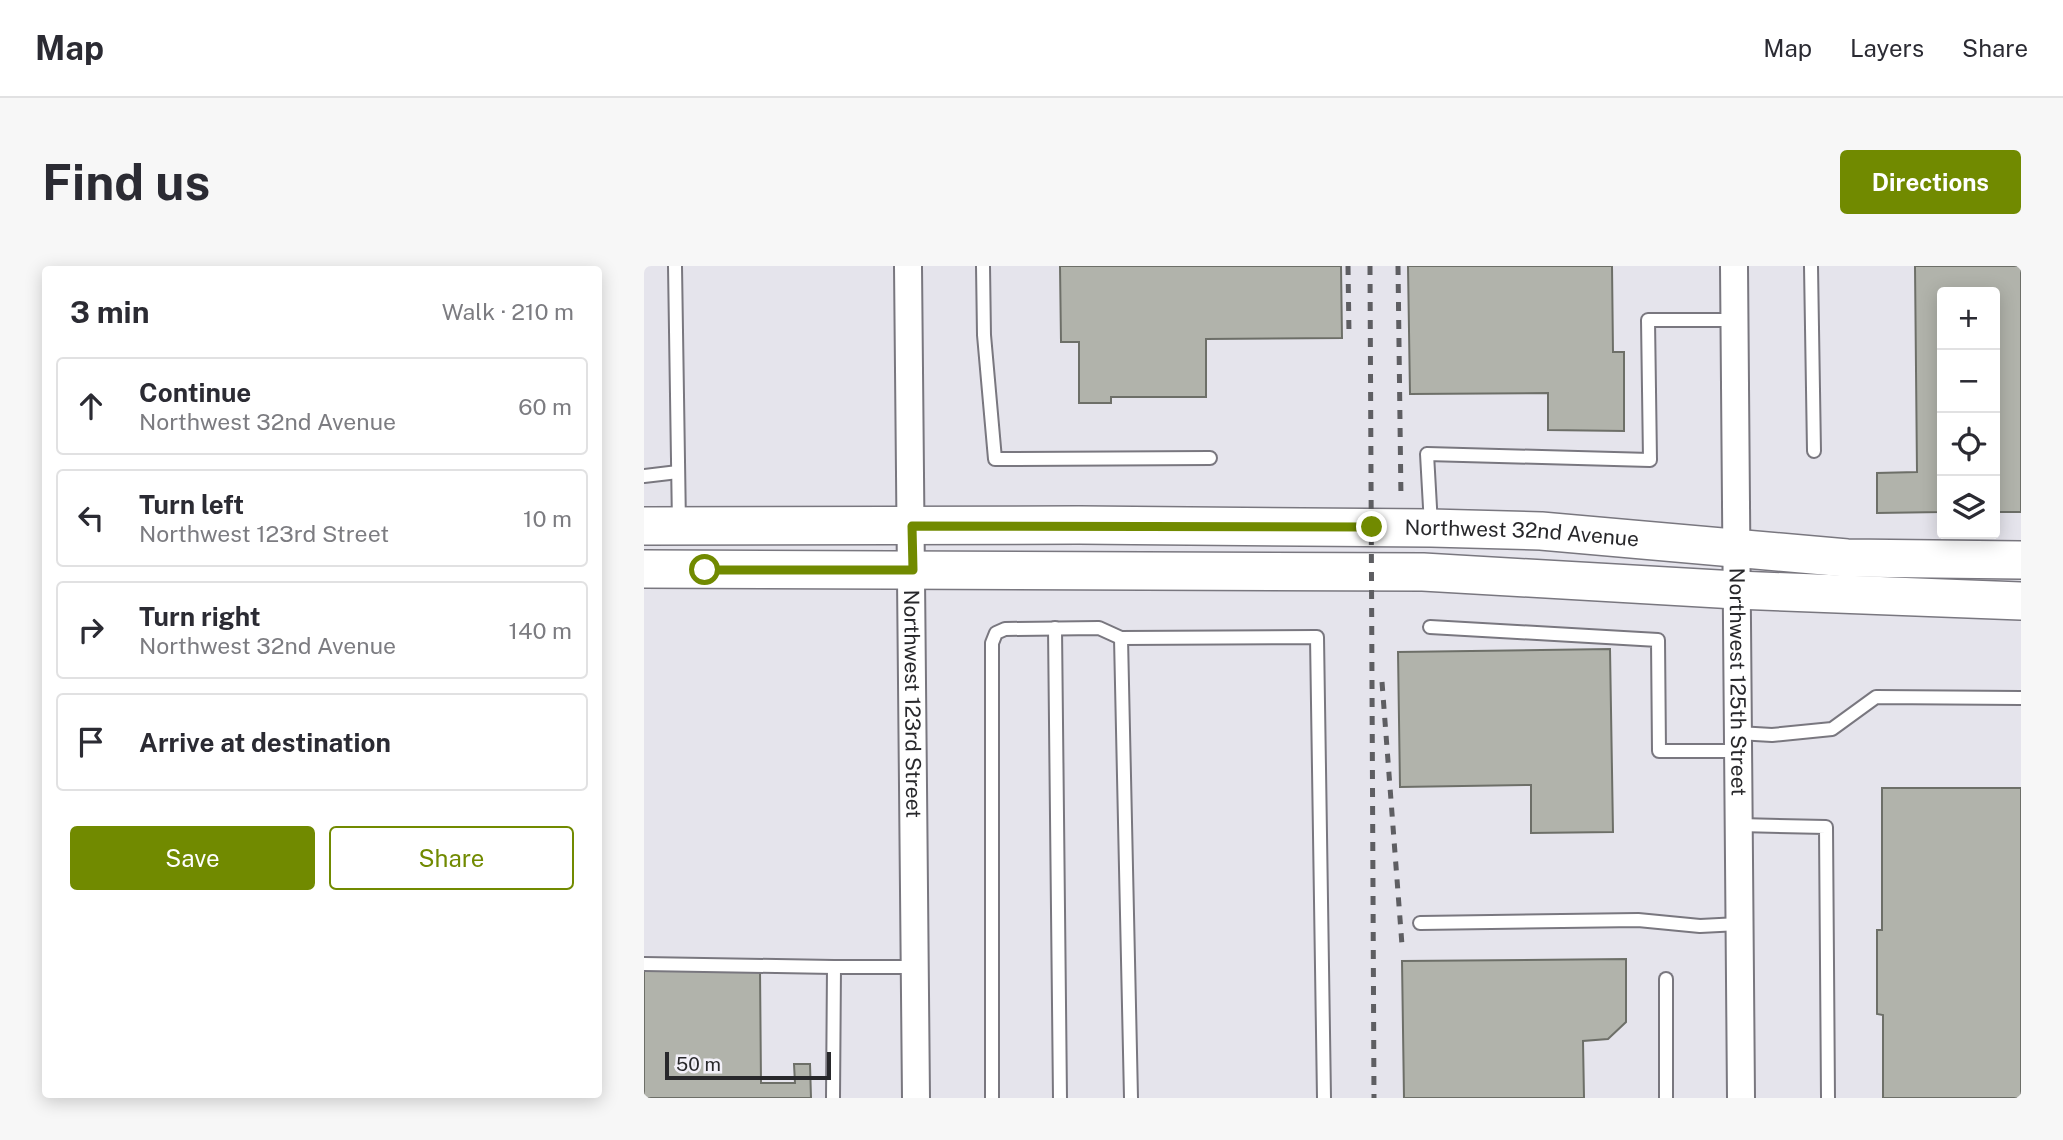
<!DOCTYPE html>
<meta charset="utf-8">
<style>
:root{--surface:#fff;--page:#f7f7f7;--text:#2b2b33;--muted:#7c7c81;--line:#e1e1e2;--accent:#718a00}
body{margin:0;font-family:"Public Sans",sans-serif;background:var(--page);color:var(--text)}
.controls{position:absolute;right:21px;top:21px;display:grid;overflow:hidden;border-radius:7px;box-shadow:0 4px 18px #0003}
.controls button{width:63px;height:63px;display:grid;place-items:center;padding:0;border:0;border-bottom:2px solid var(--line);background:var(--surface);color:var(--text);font:35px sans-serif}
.scale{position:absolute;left:21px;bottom:18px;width:166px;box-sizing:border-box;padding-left:7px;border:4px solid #28282b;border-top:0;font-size:19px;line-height:24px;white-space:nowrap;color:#28282b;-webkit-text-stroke:5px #f3f1f9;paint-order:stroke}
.stop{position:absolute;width:21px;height:21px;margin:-16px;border:5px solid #718a00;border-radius:50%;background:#fff}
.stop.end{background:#718a00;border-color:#fff;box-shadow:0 2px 7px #0008}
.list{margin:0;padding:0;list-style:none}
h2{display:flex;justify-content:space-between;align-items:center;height:91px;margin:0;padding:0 28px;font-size:30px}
h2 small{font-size:23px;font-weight:400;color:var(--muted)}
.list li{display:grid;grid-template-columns:46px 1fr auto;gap:21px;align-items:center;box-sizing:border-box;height:98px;margin:0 14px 14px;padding:0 14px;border:2px solid var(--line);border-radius:7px}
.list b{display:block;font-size:26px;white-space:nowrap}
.list p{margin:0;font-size:23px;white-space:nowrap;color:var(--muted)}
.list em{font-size:23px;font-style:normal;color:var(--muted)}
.actions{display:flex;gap:14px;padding:21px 28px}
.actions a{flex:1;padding:16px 0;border:2px solid var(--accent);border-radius:7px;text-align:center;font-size:24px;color:var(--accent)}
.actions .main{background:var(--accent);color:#fff}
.icon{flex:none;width:38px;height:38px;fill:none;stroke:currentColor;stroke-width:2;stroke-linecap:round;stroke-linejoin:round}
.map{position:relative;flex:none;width:1377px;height:832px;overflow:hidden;border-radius:7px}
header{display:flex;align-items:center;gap:42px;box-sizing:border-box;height:98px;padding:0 35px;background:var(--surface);border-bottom:2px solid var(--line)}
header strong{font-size:33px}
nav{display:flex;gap:38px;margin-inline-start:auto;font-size:24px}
.intro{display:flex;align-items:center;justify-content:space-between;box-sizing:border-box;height:168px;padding:0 42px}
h1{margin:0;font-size:49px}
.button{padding:18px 32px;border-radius:7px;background:var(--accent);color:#fff;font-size:24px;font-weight:700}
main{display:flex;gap:42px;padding:0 42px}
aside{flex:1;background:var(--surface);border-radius:7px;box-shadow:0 4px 18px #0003}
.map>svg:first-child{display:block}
.building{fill:#b1b3ab;stroke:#6d6f68;stroke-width:2}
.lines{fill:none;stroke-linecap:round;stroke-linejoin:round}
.service-casing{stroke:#79777f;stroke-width:16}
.minor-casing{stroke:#79777f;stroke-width:30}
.secondary-casing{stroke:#79777f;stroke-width:40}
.service{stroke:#fff;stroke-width:12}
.minor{stroke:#fff;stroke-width:26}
.secondary{stroke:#fff;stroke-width:37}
.rail{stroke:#5e5e62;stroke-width:5;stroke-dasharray:9 9;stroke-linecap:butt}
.route{stroke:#718a00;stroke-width:9}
.labels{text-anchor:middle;stroke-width:6;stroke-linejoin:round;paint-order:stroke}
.street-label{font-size:21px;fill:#28282b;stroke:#f3f1f9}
</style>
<header>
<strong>Map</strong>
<nav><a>Map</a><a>Layers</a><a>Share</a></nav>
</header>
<div class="intro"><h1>Find us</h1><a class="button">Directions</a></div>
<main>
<aside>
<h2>3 min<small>Walk · 210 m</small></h2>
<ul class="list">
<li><svg class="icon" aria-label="ahead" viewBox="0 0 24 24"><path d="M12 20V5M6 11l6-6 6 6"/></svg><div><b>Continue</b><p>Northwest 32nd Avenue</p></div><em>60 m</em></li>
<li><svg class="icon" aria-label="left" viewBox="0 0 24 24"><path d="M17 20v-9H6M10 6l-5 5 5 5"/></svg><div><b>Turn left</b><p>Northwest 123rd Street</p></div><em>10 m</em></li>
<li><svg class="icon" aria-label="right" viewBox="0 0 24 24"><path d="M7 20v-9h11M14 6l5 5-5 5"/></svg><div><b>Turn right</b><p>Northwest 32nd Avenue</p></div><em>140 m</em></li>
<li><svg class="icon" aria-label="arrive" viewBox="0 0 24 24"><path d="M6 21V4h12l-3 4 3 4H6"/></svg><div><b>Arrive at destination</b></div></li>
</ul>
<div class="actions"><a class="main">Save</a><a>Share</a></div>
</aside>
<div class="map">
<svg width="1377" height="832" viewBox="0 0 1377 832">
<rect width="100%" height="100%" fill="#e5e4ec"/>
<g class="building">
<path d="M416,0H697L698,72L562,73V131H467V137H435V76H417Z"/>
<path d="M764,0H968L969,86H980V165L904,164V127L766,128Z"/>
<path d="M1271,0H1377V246H1351V26H1298V246L1233,247V207L1273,206Z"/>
<path d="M966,383L969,566L887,567V519L756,521L754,386Z"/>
<path d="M1238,522H1377V832H1239V749L1233,748V664H1238Z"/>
<path d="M982,693V756L964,773L939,775L940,832H760L758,695Z"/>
<path d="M116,704L117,817H151L150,798H166L167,832H0V705Z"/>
</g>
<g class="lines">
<g class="service-casing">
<g id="service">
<path d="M31,0L35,259"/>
<path d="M339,0L340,69L351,193L566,192"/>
<path d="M1167,0L1170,185"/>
<path d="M0,210L34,206"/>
<path d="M787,259L783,188L1006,194L1004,54H1091"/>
<path d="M786,361L1014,374L1015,485H1094"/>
<path d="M411,362L416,832"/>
<path d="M1094,467L1128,469L1188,463L1232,431L1377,432"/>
<path d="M1095,559L1182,561L1184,832"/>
<path d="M776,657L994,654L1056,660L1095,658"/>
<path d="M0,698L190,701"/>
<path d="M189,832L190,701H271"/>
<path d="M348,832V377L352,367L361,363L455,362L477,372"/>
<path d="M487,832L477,372L673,371L680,832"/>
<path d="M1022,832V713"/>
</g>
</g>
<g class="minor-casing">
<g id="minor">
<path id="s1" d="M264,0L272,832"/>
<path id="s2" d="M1090,0L1097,832"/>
</g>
</g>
<g class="secondary-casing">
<g id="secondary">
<path id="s3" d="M0,260L435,259L787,262L897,265L1203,292L1377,294"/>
<path d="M0,303L779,306L1092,324L1377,335"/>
</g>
</g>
<use href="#service" class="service"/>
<use href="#minor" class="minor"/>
<use href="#secondary" class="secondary"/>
<g class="rail">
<path d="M704,0L705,68"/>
<path d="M726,0L730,832"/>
<path d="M754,0L757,233"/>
<path d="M738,416L758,679"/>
</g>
</g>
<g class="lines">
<path class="route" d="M61,304H269L268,260L728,261"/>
</g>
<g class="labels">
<g class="street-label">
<text dy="7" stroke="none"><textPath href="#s3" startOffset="878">Northwest 32nd Avenue</textPath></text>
<text dy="7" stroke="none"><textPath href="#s2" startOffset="416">Northwest 125th Street</textPath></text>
<text dy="7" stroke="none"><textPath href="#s1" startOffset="438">Northwest 123rd Street</textPath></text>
</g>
</g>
</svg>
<div class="controls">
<button>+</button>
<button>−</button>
<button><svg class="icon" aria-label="locate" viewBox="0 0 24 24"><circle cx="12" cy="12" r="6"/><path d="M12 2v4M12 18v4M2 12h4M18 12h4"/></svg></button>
<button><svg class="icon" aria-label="layers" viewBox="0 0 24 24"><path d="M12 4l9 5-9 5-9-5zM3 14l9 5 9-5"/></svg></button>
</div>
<div class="scale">50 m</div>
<div class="stop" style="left:61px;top:304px"></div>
<div class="stop end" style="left:728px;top:261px"></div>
</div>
</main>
